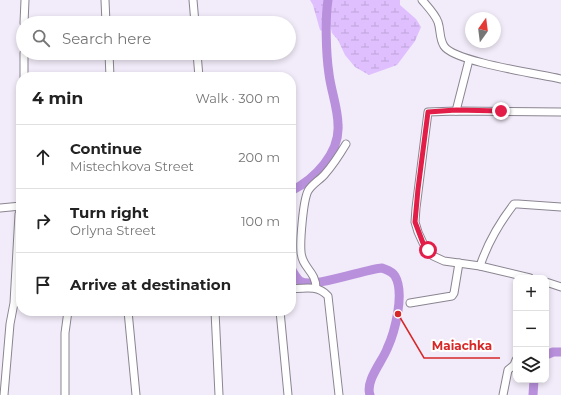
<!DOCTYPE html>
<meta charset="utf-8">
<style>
:root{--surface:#fff;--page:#f6f6f6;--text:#222;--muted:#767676;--line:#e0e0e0}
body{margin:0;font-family:Montserrat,sans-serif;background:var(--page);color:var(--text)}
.controls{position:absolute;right:12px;bottom:12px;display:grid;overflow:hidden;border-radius:8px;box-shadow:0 2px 6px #0003}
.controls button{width:36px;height:36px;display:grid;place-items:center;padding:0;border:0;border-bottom:1px solid var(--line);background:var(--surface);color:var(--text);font:20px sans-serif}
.compass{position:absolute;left:465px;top:12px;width:36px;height:36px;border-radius:50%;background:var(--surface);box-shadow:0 2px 6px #0003;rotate:14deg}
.stop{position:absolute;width:12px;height:12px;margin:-9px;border:3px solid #e11d48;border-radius:50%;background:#fff}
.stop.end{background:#e11d48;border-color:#fff;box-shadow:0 1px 4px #0008}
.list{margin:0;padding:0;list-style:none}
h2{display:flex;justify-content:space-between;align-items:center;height:52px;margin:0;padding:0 16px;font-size:17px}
h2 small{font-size:13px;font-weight:400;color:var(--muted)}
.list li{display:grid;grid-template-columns:26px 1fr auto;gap:12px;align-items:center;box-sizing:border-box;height:64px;padding:0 16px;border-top:1px solid var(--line)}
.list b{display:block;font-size:15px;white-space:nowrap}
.list p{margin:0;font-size:13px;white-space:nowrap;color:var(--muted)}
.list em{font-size:13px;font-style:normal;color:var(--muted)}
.icon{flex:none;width:22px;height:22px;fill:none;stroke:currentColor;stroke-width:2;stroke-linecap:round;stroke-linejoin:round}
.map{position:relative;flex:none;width:561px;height:395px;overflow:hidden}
.search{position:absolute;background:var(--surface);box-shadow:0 2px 6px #0003;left:16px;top:16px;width:280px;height:44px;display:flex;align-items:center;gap:10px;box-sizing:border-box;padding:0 14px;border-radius:22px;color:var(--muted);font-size:15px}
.panel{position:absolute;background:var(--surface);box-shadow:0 2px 6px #0003;left:16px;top:72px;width:280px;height:244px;border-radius:16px}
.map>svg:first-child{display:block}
.wetland{fill:url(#wetland-marsh)}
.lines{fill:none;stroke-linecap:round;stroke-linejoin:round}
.river{stroke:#b890dc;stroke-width:9}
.minor-casing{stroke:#8b8591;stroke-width:9}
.minor{stroke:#fff;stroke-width:7}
.route{stroke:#e11d48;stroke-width:5}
.leader{fill:none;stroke:#d62828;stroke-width:1.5}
.callout-dot{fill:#d62828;stroke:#fff;stroke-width:1.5}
.callout-label{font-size:12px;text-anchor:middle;font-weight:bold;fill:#d62828;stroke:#fff;stroke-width:4;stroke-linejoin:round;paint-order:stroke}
</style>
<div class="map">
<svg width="561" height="395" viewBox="0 0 561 395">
<defs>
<pattern id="wetland-marsh" width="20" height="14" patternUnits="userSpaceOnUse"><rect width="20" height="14" fill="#dfbffe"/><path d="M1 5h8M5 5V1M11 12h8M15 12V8" fill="none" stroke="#bfa4da"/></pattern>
</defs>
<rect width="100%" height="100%" fill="#f2ebf9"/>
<g class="wetland">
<path d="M310,0H326L324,21V32L320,30L313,5Z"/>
<path d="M331,0H400V5L416,19L421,27L415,41L397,65L369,75L355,67L345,55L338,40L332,33L330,24Z"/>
</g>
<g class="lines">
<g class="river">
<path d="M291,191C315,179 340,153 338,125C338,108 331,91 329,74C326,54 325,19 328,0"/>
<path d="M291,268C293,272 296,278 300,281C313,289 365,269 382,268C387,270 392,271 395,276C405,293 395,332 387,349C382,362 365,381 370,395"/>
<path d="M546,355L553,352H561"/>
<path d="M533,395L534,380"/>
</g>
<g class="minor-casing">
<g id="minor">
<path d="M105,0L106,23"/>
<path d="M193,0L195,23"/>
<path d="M422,0C428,7 435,14 438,22C441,31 439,38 444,46C454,62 540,74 561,79"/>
<path d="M24,23L25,0"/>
<path d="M109,53L110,77"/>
<path d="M197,53L199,77"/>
<path d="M24,77V53"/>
<path d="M456,111L469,60"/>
<path d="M0,208L21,206"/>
<path d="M480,266C487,245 500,222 514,204H518L561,207"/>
<path d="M530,278L480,266L444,261L433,256L423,243L418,232L415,222L416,208L428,112L456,111L561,112"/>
<path d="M546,282L561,287"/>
<path d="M316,288C316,271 302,268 301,252C300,241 303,201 308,191C312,184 320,180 325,174C333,165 340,154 346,144"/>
<path d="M291,289C305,288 318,285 328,296L339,395"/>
<path d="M410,303L452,296L454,293L459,263"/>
<path d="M128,311L136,395"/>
<path d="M215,311L219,395"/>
<path d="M280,311L288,395"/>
<path d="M4,395L10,324L14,303L19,214L21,210"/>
<path d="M65,395V333L68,311"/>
<path d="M503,395L508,370L514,365L516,360"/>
</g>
</g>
<use href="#minor" class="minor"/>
</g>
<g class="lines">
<path class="route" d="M428,250L423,243L415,222L418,189L428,112L456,110L501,111"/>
</g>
<path class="leader" d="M398 314L424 358H500"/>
<circle class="callout-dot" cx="398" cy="314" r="4"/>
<g class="callout-label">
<text x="462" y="350">Maiachka</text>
</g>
</svg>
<div class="controls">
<button>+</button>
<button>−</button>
<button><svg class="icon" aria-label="layers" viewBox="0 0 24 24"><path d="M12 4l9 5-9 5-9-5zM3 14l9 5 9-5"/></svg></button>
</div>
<svg class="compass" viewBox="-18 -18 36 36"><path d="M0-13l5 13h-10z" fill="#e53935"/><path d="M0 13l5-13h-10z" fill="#767676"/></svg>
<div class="stop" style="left:428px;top:250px"></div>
<div class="stop end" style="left:501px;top:111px"></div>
<div class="search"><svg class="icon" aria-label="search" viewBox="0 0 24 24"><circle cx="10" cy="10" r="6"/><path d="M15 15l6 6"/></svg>Search here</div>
<section class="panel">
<h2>4 min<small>Walk · 300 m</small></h2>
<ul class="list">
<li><svg class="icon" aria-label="ahead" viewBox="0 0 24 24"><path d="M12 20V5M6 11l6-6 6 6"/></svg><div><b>Continue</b><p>Mistechkova Street</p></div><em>200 m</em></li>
<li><svg class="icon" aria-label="right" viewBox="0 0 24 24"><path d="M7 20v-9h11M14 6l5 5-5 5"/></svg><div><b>Turn right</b><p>Orlyna Street</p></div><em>100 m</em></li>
<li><svg class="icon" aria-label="arrive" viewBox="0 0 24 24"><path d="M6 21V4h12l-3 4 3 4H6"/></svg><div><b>Arrive at destination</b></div></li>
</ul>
</section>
</div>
